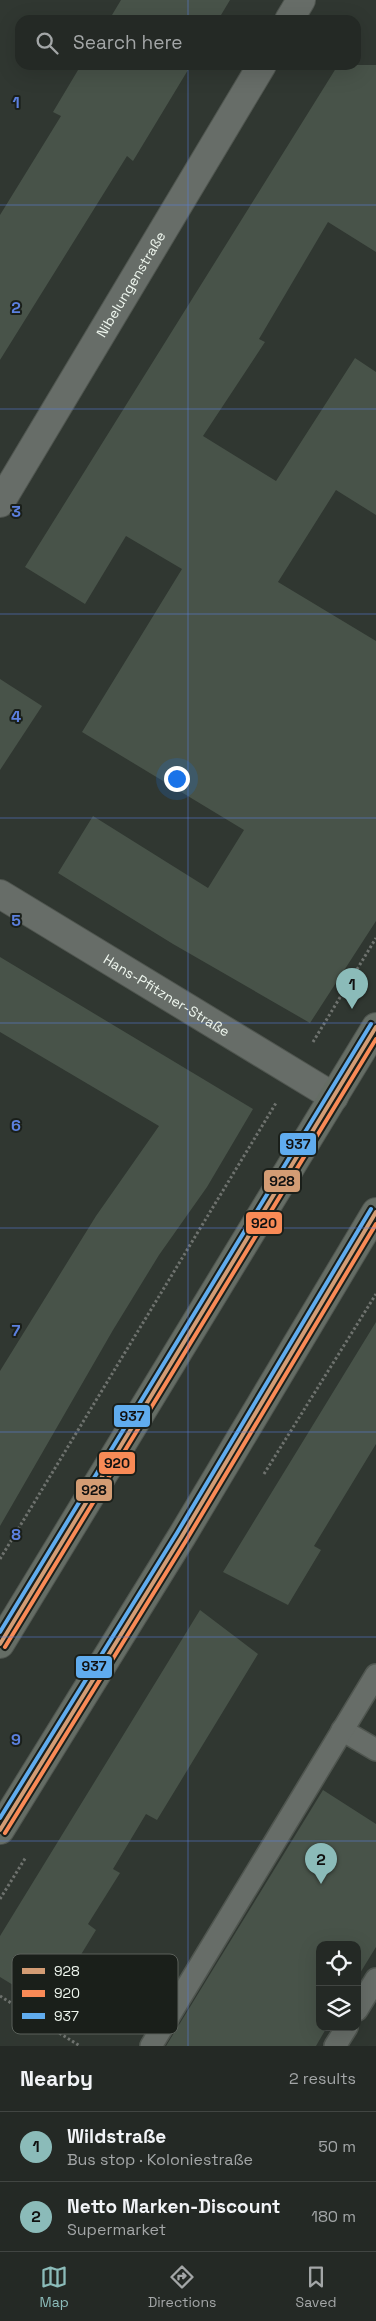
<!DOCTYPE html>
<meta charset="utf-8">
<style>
:root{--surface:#242925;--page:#303532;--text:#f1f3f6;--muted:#a3a6a7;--line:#414542;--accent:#8bbbb9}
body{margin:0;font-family:"Space Grotesk",sans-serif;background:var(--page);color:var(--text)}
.controls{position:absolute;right:15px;bottom:15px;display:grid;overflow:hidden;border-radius:10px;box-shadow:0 5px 20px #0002}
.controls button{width:45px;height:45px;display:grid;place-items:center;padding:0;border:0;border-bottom:1px solid var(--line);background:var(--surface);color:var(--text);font:25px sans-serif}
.you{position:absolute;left:176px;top:778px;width:18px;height:18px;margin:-12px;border:4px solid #fff;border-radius:50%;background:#1a73e8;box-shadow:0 0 0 8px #1a73e833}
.badge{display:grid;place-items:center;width:32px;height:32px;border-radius:50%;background:var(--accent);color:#111;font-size:16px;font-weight:700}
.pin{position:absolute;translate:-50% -41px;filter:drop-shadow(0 1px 2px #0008)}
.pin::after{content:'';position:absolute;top:26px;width:18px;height:15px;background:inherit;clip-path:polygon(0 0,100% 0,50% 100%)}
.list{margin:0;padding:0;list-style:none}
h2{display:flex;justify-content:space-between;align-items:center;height:65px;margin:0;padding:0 20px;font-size:21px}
h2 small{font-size:16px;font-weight:400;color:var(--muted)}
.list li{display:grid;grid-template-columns:32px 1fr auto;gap:15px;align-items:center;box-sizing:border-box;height:70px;padding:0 20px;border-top:1px solid var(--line)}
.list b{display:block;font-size:19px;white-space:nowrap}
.list p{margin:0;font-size:16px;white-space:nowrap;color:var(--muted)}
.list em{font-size:16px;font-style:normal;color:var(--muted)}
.icon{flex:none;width:28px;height:28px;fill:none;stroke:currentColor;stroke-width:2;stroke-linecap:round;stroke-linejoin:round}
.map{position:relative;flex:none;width:376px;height:2046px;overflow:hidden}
.search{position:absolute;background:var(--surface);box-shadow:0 5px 20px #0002;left:15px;right:15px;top:15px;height:55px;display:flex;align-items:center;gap:12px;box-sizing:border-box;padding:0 18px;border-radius:15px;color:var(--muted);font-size:19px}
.sheet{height:205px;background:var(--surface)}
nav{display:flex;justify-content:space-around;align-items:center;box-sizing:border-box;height:70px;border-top:1px solid var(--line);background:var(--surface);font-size:14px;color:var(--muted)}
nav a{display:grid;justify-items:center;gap:2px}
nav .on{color:var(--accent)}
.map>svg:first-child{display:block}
.building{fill:#485349}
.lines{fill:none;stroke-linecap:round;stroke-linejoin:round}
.service-casing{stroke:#505650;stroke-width:24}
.minor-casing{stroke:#505650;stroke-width:30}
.primary-casing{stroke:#505650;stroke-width:30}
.path{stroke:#6e726e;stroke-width:3;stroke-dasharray:2.5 2.5;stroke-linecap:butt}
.service{stroke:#676d68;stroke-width:21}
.minor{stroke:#676d68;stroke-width:28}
.primary{stroke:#656d65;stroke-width:28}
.bus-1-casing{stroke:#1a1f1a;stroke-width:8}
.bus-2-casing{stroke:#1a1f1a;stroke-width:8}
.bus-3-casing{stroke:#1a1f1a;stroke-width:8}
.bus-1{stroke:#d39c74;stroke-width:4}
.bus-2{stroke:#f98a56;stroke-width:4}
.bus-3{stroke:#60acee;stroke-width:4}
.grid{fill:none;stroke:#5c80df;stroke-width:1;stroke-opacity:0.55}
.labels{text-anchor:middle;stroke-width:4;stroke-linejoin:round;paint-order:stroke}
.street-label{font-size:14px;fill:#eef6ee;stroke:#1a1f1a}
.key{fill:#1a1f1a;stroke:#5a605a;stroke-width:1}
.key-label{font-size:14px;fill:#eef6ee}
.grid-label{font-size:16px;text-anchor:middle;font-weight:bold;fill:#5c80df;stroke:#1a1f1a;stroke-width:4;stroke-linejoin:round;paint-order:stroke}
.line-badge{stroke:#1a1f1a;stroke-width:2}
.pale-badge-label{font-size:14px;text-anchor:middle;font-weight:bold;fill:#111}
</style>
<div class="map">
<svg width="376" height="2046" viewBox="0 0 376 2046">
<rect width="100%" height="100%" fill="#303731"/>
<g class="building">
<path d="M121,0H230L218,20H109Z"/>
<path d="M81,65H191L133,161L127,156L0,360V215L61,116L53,112Z"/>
<path d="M338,65H376V252L328,222L259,339L265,342L203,436L276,481L355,358L376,372V515L336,490L278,582L376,641V921L310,1023L173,944L58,873L93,816L208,888L244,830L82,732L182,569L126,536L85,604L25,567Z"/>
<path d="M0,679L42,706L0,770Z"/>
<path d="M0,957L253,1109L207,1187L159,1255L113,1330L0,1526V1371L96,1216L159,1126L0,1032Z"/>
<path d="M376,1322V1444L314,1546L321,1550L288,1605L223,1572Z"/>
<path d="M200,1610L258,1654L157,1820L146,1814L113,1869L120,1873L88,1924L96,1930L49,2007L0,1977V1936Z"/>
<path d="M323,1790L376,1824V1947L357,1978V1945H320V2027H327L316,2046H166Z"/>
</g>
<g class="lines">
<g class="service-casing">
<g id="service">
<path d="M342,1730L376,1750"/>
<path d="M357,2010L376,1979"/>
<path d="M151,2046L376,1675"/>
<path d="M335,2046L347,2027"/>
</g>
</g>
<g class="minor-casing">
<g id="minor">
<path d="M289,20L301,0"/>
<path id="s1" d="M0,503L262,65"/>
<path id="s2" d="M0,894L334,1097"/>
</g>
</g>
<g class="primary-casing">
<g id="primary">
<path d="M0,1644L376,1027"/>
<path d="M0,1830L182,1536L376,1212"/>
</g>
</g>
<g class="path">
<path d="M313,1042L376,938"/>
<path d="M264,1474L376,1294"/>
<path d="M0,1559L276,1103"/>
<path d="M0,1899L26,1857"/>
<path d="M0,1996L80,2046"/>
</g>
<use href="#service" class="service"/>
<use href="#minor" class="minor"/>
<use href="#primary" class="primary"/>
<g class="bus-1-casing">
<g id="bus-1">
<path d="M0,1644L376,1027"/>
<path d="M0,1830L182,1536L376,1212"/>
</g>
</g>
<g class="bus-2-casing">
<g id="bus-2">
<path d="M5,1647L376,1039"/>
<path d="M5,1833L187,1539L376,1224"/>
</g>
</g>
<g class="bus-3-casing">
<g id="bus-3">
<path d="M0,1632L371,1024"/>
<path d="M0,1818L177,1533L371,1209"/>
</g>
</g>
<use href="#bus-1" class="bus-1"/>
<use href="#bus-2" class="bus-2"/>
<use href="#bus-3" class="bus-3"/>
</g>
<path class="grid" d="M188,0V20M188,65V2046M0,205H376M0,409H376M0,614H376M0,818H376M0,1023H376M0,1228H376M0,1432H376M0,1637H376M0,1841H376"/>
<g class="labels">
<g class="street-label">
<text dy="5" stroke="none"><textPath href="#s1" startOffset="255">Nibelungenstraße</textPath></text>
<text dy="5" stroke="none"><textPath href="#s2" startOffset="195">Hans-Pfitzner-Straße</textPath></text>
</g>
</g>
<rect x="12" y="1954" width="166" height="80" rx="8" class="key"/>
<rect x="22" y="1968" width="23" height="6" fill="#d39c74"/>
<rect x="22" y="1990" width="23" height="7" fill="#f98a56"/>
<rect x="22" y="2013" width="23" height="6" fill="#60acee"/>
<g class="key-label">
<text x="54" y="1976">928</text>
<text x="54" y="1998">920</text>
<text x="54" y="2021">937</text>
</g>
<g class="grid-label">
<text x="16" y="108">1</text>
<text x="16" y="313">2</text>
<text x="16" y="517">3</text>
<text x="16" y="722">4</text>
<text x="16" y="926">5</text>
<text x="16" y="1131">6</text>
<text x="16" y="1336">7</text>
<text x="16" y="1540">8</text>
<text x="16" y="1745">9</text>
</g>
<g class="line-badge">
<rect x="279" y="1132" width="38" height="24" rx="5" fill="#60acee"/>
<rect x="263" y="1169" width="38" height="24" rx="5" fill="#d39c74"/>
<rect x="245" y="1211" width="38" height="24" rx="5" fill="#f98a56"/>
<rect x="113" y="1404" width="38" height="24" rx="5" fill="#60acee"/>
<rect x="98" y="1451" width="38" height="24" rx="5" fill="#f98a56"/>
<rect x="75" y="1478" width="38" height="24" rx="5" fill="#d39c74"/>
<rect x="75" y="1655" width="38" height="24" rx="5" fill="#60acee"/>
</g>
<g class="pale-badge-label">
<text x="298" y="1149">937</text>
<text x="282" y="1186">928</text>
<text x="264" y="1228">920</text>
<text x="132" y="1421">937</text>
<text x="117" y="1468">920</text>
<text x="94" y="1495">928</text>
<text x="94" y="1671">937</text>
</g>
</svg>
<div class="controls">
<button><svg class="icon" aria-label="locate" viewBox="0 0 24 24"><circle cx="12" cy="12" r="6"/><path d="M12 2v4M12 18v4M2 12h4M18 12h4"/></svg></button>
<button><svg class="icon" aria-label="layers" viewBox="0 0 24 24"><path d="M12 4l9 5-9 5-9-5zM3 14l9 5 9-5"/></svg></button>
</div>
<div class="you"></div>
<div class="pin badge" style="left:352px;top:1009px">1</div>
<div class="pin badge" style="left:321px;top:1884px">2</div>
<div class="search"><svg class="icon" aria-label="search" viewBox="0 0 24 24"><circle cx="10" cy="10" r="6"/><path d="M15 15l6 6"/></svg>Search here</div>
</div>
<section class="sheet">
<h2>Nearby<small>2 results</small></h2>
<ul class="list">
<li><span class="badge">1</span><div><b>Wildstraße</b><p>Bus stop · Koloniestraße</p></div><em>50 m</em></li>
<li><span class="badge">2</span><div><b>Netto Marken-Discount</b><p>Supermarket</p></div><em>180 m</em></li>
</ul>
</section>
<nav>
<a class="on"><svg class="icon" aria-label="map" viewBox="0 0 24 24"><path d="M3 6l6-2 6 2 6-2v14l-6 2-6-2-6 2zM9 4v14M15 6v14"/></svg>Map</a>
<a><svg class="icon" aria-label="directions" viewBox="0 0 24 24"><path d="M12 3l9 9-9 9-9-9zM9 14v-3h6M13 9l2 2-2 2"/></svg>Directions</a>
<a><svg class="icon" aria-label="saved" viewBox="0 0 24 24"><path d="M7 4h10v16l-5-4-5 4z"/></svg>Saved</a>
</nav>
